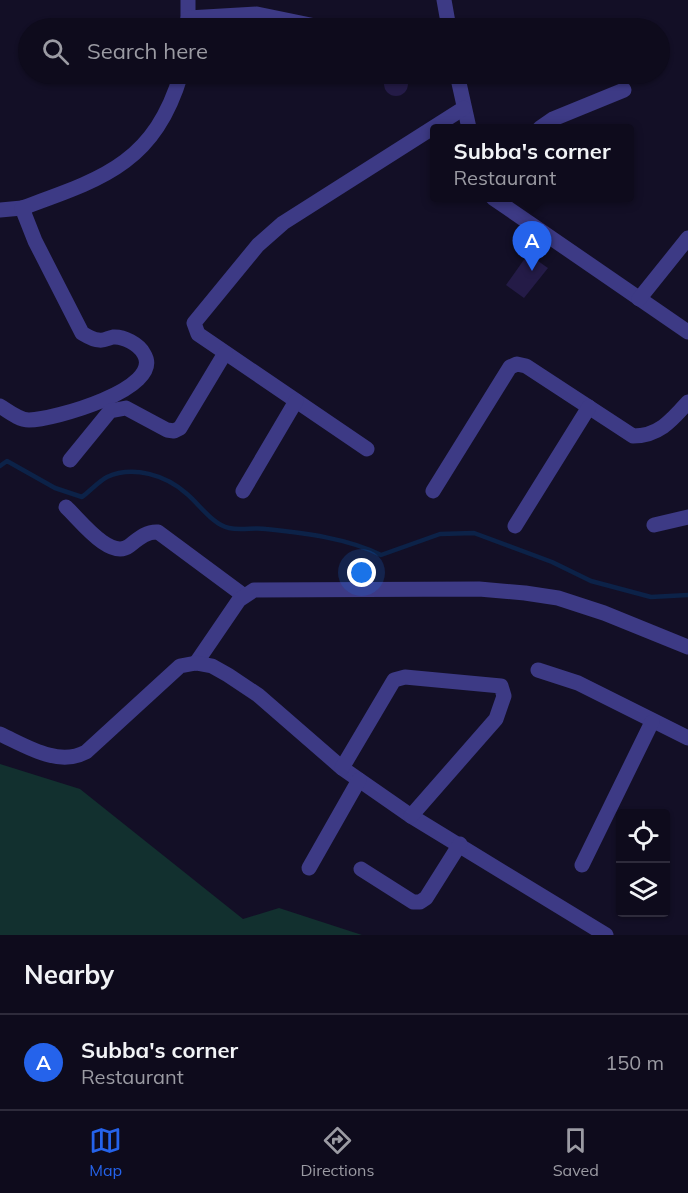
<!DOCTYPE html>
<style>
:root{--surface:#0e0b1c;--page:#171425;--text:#f1f3f6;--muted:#9b9ba3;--line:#2e2b3b;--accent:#2563eb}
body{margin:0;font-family:Mulish,sans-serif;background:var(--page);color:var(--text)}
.controls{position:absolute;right:18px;bottom:18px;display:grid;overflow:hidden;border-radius:6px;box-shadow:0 2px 4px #0004}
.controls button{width:54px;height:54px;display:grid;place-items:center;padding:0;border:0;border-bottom:2px solid var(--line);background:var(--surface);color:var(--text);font:30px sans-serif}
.you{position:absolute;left:362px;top:573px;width:21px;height:21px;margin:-15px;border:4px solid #fff;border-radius:50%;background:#1a73e8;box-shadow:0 0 0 9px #1a73e833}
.badge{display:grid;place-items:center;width:39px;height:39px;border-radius:50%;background:var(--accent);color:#fff;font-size:20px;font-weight:700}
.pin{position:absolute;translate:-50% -50px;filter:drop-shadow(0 2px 3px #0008)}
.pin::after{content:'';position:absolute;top:32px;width:21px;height:18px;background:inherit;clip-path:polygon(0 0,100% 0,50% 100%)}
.popup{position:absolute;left:430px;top:124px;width:204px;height:78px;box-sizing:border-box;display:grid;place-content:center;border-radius:6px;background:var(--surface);filter:drop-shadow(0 2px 4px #0005);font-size:20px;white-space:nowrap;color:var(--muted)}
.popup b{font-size:22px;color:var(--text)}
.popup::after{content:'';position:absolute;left:50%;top:100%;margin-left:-12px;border:12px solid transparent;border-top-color:var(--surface)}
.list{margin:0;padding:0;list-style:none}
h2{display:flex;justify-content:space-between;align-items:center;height:78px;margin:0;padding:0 24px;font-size:26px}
h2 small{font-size:20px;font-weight:400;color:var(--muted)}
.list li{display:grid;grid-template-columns:39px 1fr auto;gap:18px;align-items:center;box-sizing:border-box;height:96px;padding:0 24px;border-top:2px solid var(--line)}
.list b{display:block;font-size:22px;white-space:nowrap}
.list p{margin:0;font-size:20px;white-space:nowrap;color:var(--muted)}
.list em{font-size:20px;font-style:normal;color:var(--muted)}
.icon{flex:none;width:33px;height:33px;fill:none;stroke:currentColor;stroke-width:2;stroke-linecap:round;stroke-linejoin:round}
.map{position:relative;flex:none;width:688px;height:935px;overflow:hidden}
.search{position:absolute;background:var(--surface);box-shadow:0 2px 4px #0004;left:18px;right:18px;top:18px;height:66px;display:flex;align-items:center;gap:15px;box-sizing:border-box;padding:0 21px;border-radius:33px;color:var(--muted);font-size:22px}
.sheet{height:174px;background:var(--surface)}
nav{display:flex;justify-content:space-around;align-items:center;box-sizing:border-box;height:84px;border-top:2px solid var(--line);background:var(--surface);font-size:16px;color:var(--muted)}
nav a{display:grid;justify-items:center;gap:3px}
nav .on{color:var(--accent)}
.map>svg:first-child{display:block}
.green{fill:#12302f}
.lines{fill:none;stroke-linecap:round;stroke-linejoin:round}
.stream{stroke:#0c2248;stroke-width:4.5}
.building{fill:#241b47}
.street{stroke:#3d3a85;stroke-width:15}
</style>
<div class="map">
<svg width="688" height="935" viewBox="0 0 688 935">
<rect width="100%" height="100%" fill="#130f26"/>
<path class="green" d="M0,764L80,789L243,919L279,908L362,935H0Z"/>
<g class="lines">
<path class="stream" d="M0,466L7,461L55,488L82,497C90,491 98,482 107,477C133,465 166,475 187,494C199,504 213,525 229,528C241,531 254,527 266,529C304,533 347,538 381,555L440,534L474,533L552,562L591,581L651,597L688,595"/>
</g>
<g class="building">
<circle cx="396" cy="84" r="12"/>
<path d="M528,254L548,268L524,298L506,285Z"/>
</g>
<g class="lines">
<g class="street">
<path d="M188,0V28"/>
<path d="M444,0L449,28"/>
<path d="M188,18L257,14L325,28"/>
<path d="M457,74L469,128"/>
<path d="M540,128L553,119L624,90"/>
<path d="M493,198L688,332"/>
<path d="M0,210L22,208"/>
<path d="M639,299L688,238"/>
<path d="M0,406C8,411 19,420 29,420C52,420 165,389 144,354C139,344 123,336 113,337C108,338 104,341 99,340C93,340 87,336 82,333L35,241L22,208C102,179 154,164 181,74"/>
<path d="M367,449L198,334L194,323L258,245L283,223L464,108"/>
<path d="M70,460L110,411L126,408L167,430L174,431L180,428L225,353"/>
<path d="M243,491L296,401"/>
<path d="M433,491L510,367L517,364L526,366L633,436C659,436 672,420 688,402"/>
<path d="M66,507C80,520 110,560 129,546C137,540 146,531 158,532L243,595"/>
<path d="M654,525L688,517"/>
<path d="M515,526L589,407"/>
<path d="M196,663L239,600L254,590L479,589L525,593L558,598L604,613L688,647"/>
<path d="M538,670L578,683L688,738"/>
<path d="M0,734C26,746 58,767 86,752L180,666L196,663L212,666L228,675L258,695L342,768L411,816L606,935"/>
<path d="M342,768L394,680L405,677L501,686L504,696L496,719L411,816"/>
<path d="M582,865L652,722"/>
<path d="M309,868L359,780"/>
<path d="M361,869L413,902H420L426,898L460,844"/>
</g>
</g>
</svg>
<div class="controls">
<button><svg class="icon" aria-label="locate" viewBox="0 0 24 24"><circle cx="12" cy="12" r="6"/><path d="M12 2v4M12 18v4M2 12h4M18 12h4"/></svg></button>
<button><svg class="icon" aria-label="layers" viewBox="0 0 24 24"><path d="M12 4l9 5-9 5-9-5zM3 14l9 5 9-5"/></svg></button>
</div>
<div class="you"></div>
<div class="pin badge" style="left:532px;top:271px">A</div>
<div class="popup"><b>Subba's corner</b>Restaurant</div>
<div class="search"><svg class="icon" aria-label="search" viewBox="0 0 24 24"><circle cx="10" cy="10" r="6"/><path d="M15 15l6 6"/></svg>Search here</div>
</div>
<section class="sheet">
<h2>Nearby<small></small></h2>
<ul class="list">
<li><span class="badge">A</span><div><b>Subba's corner</b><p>Restaurant</p></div><em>150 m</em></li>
</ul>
</section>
<nav>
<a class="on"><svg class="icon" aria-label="map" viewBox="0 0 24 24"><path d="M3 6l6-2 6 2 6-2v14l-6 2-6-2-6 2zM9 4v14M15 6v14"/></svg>Map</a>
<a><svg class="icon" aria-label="directions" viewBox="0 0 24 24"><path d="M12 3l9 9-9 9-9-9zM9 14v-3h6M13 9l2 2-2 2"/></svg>Directions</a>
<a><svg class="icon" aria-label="saved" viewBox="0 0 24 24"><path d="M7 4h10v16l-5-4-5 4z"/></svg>Saved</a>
</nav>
